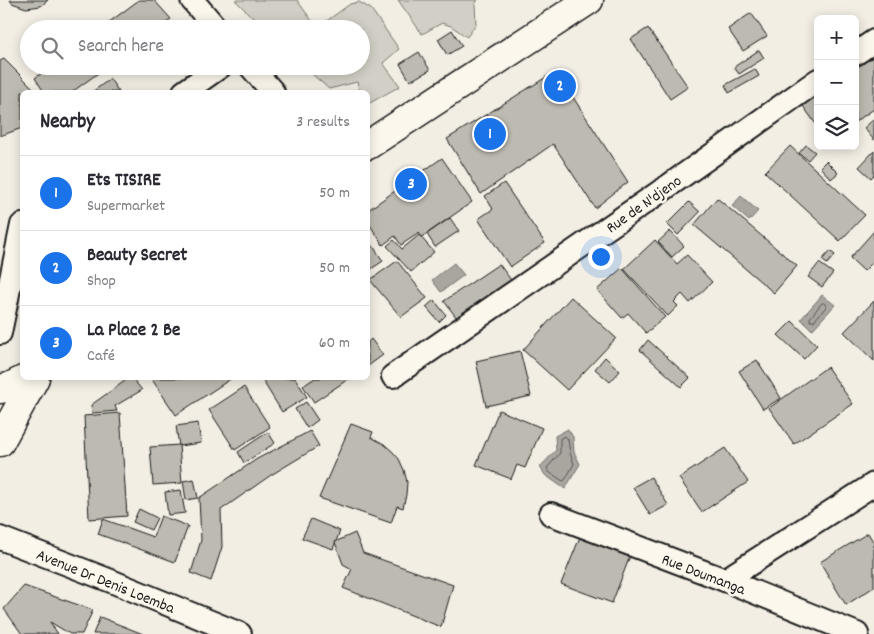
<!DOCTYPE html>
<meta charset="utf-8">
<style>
:root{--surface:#fff;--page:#f7f7f7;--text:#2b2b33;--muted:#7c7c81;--line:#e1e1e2;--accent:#1a73e8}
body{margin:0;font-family:Dekko,sans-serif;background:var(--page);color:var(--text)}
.controls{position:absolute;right:15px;top:15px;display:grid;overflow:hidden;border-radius:8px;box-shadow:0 2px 12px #0003}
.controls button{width:45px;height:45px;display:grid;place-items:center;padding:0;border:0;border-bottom:1px solid var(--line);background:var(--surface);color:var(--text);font:25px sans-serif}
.you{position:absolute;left:600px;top:256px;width:18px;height:18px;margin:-12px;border:4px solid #fff;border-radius:50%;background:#1a73e8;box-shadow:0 0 0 8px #1a73e833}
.badge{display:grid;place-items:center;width:32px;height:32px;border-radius:50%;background:var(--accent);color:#fff;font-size:16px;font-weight:700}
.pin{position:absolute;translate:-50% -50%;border:2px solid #fff;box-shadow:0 1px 5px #0006}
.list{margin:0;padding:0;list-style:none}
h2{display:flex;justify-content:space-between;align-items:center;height:65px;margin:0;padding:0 20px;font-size:21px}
h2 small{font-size:16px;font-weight:400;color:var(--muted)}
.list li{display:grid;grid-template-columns:32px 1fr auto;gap:15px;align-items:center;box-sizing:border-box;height:75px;padding:0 20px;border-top:1px solid var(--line)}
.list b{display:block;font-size:19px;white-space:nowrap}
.list p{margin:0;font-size:16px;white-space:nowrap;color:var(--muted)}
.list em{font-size:16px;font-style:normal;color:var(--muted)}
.icon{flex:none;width:28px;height:28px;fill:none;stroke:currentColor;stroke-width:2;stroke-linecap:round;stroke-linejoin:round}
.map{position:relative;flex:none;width:874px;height:634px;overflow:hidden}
.search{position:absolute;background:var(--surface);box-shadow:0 2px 12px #0003;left:20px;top:20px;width:350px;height:55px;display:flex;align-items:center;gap:12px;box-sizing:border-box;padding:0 18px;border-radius:28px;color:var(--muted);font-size:19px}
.panel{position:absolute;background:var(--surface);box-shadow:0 2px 12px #0003;left:20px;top:90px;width:350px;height:290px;border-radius:8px}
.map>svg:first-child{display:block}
.green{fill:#d2cfc6;stroke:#777671}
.water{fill:#a9a6a0;stroke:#716f6b}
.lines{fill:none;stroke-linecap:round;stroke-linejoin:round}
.shore{stroke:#545351;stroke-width:1}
.building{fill:#bdbab1;stroke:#1c1c1c}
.minor-casing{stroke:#1c1c1c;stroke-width:26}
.major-casing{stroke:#1c1c1c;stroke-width:31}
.minor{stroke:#fbf7ec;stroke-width:22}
.major{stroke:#fbf7ec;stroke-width:28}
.labels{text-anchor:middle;stroke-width:5;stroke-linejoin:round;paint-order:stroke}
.street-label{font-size:16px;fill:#1c1c1c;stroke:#fbf7ec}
</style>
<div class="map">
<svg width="874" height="634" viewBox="0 0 874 634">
<rect width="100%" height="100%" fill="#f2eee4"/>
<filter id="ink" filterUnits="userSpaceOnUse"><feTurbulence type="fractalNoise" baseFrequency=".02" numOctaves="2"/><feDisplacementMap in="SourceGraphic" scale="10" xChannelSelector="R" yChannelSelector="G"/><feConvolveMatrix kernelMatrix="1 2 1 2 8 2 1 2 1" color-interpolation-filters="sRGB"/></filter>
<g filter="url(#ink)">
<g class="green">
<path d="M235,0H297L317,28L350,4L359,2L371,9L399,49L383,63L400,86L368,104V92H360L357,82L329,89L303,66H361V29H264Z"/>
<path d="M398,0H478L475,3L476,24L467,37L451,26L442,23L422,34Z"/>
</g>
<g class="water">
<path d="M741,196L758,211L749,221L732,206Z"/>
<path d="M454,263L464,275L441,292L432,280Z"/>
<path d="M822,295L835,305L812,330L801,319Z"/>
<path d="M568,429L573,437L574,452L580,464L565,489L545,475L540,467L556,450L555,436Z"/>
</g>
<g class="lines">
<g class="shore">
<path d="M824,303L826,305V307L814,321H810V318L821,304Z"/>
<path d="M565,436L568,439L570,453L574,464L565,480L563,481L549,472L547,468L560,453V439Z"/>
</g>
</g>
<g class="building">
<path d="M10,0H48L41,6L26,8L12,3Z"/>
<path d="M139,0H154L171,19L158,29H100Z"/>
<path d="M751,13L767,36L743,51L728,29Z"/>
<path d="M648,28L688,87L670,99L631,39Z"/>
<path d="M452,30L462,46L447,55L438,39Z"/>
<path d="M759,50L764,58L739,74L734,67Z"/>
<path d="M419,52L430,70L410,81L400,64Z"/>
<path d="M874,52V109L855,122V66Z"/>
<path d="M4,59L34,89L33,92H22V128L0,136V61Z"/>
<path d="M51,66H108L72,92H44L35,78Z"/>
<path d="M755,69L759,76L729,93L725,85Z"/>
<path d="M556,71L628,182L595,208L553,144L481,194L447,139Z"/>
<path d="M110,79L119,92H92Z"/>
<path d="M818,94V127L803,106Z"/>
<path d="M874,119V140L864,128Z"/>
<path d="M806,145L815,152L808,160L799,153Z"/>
<path d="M790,146L865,215L840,241L765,172Z"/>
<path d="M874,151V175L871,178L859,167Z"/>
<path d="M442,158L472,202L422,237L419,233L401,245L395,236L383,245L368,222V210Z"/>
<path d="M826,161L838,173L831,179L820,167Z"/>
<path d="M504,183L545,243L510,267L478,219L493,209L485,196Z"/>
<path d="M717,198L797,266L774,293L694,225Z"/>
<path d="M689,202L700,212L678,235L667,224Z"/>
<path d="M450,218L459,231L435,247L427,234Z"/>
<path d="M670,231L684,246L672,257L658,242Z"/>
<path d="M874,231V261L864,271L850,258Z"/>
<path d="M419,235L434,252L411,272L387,246L394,240L402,249Z"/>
<path d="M655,240L677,264L687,255L712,282L690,303L682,294L674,302L678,306L668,316L624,269Z"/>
<path d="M373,246L383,261L368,271V249Z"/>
<path d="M830,251L835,255L827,264L822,260Z"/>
<path d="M397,261L427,298L401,317L370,280Z"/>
<path d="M819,263L833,273L822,287L808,277Z"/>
<path d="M499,264L514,284L459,321L444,301Z"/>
<path d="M622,268L665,317L646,333L628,313L622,318L597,290Z"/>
<path d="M571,297L616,338L567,390L523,350Z"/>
<path d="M434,300L446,315L439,322L426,307Z"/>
<path d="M874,301V361L844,332Z"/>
<path d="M792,321L817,345L804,359L778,335Z"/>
<path d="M371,339L383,355L368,366V342Z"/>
<path d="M648,340L690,378L681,387L640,350Z"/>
<path d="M520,351L531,396L486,406L476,361Z"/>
<path d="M605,357L620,371L610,382L595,369Z"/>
<path d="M757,360L781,398L763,409L739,371Z"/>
<path d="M827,367L853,404L794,444L769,408Z"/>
<path d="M129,378H132L142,390L115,406L117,411L92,413L91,405Z"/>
<path d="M151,378H232L176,415Z"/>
<path d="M261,378H295L307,397L282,412Z"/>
<path d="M315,378H350L314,402L303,386Z"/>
<path d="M244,387L270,427L235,450L209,410Z"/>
<path d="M306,402L318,420L307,428L295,409Z"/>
<path d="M499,410L542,428L525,468L517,465L511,479L476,465Z"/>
<path d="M120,413L127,516L89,519L84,416Z"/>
<path d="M198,423L201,443L179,446L176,426Z"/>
<path d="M351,424L373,432L371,437L384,444L392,451L399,459L404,470L407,482L406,495L403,508L397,506L391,523L319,498Z"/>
<path d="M310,431L319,446L271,475L221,510L222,547L211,581L191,573L201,540L199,498L257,459Z"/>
<path d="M268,432L275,443L244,463L238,452Z"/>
<path d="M179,445L182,483L153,485L150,447Z"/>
<path d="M725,448L748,482L702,512L679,478Z"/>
<path d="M651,477L668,505L650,515L633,487Z"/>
<path d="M194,479L198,498L186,500L183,481Z"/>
<path d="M181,490L185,513L168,515L165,492Z"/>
<path d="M139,509L157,518L151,530L133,522Z"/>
<path d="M161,516L188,526L175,562L98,534L103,519L153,537Z"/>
<path d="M311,519L340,531L333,549L302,538Z"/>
<path d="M355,533L363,553L453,585L441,627L343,588L352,569L343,564L335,542Z"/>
<path d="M868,533L874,543V587L846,605L820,562Z"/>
<path d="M580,537L630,556L612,603L561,584Z"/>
<path d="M24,586L93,610L82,634H70L50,622L58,634H22L4,609Z"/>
<path d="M100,617L143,634H93Z"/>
</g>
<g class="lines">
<g class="minor-casing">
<g id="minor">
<path d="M192,0L217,29"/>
<path d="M855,54L874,41"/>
<path d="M250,66L273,92"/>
<path d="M184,92L221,66"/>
<path d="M0,333L22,225"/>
<path d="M393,376L664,189L818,80"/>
<path d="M551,514L725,580L857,634"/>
<path d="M0,538L111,581L240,634"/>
<path d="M725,580L874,484"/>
</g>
</g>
<g class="major-casing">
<g id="major">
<path d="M368,145L589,0"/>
<path d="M0,389L9,387L27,378"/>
<path d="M0,442L35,378"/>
</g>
</g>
<use href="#minor" class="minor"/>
<use href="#major" class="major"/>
</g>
</g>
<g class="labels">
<g class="street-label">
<text transform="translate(643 203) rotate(-35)" y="6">Rue de N'djeno</text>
<text transform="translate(704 573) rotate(21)" y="6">Rue Doumanga</text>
<text transform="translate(106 580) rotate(22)" y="6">Avenue Dr Denis Loemba</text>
</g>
</g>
</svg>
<div class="controls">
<button>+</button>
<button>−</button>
<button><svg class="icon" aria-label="layers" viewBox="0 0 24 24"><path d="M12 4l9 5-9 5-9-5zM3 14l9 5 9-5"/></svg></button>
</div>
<div class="you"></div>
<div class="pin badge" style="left:490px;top:134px">1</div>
<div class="pin badge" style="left:560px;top:86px">2</div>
<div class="pin badge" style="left:411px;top:184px">3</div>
<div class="search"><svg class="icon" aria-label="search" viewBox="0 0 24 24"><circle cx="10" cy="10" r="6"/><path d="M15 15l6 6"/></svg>Search here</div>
<section class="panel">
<h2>Nearby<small>3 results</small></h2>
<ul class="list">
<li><span class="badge">1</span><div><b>Ets TISIRE</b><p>Supermarket</p></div><em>50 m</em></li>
<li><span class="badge">2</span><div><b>Beauty Secret</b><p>Shop</p></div><em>50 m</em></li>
<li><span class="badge">3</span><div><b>La Place 2 Be</b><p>Café</p></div><em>60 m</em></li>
</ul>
</section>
</div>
